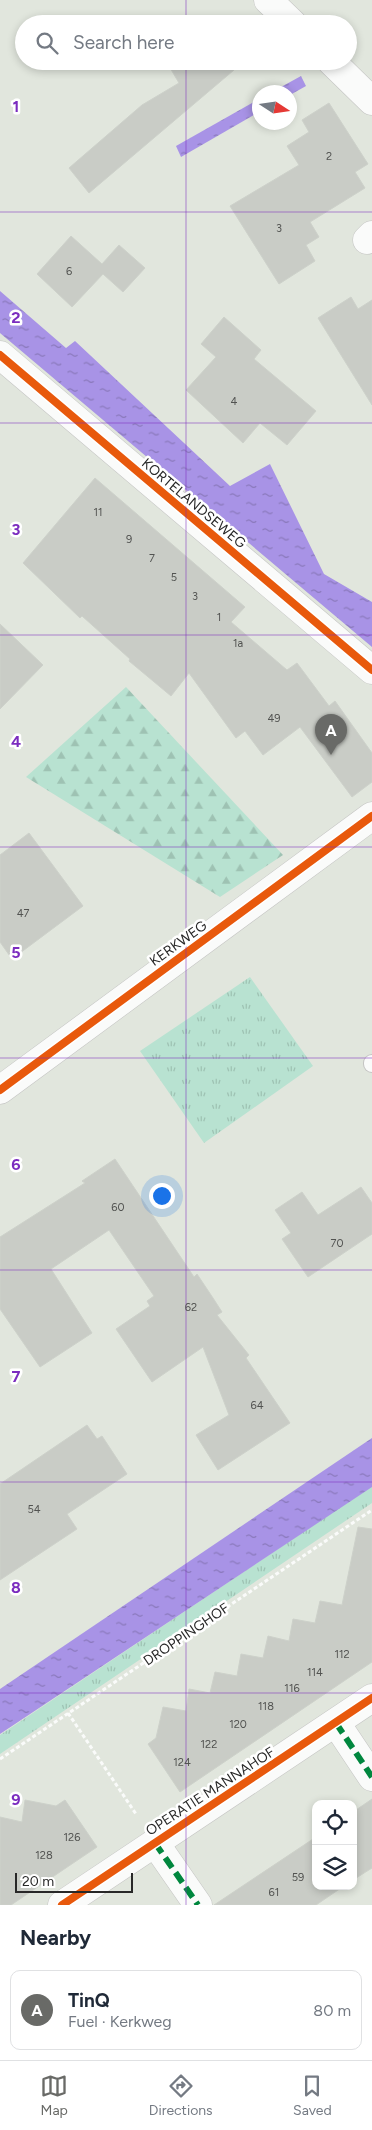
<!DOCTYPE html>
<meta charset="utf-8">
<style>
:root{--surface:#fff;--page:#f6f6f7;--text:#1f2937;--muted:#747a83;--line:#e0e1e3;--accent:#696a67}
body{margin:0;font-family:Figtree,sans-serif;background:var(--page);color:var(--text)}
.controls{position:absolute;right:15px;bottom:15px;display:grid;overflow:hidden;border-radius:10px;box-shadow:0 2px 8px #0003}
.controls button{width:45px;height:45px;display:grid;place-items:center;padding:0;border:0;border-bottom:1px solid var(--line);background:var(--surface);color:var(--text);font:25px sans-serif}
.compass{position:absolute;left:252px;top:85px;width:45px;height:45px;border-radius:50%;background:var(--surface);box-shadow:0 2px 8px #0003;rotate:102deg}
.scale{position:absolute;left:15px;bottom:12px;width:118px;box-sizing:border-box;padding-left:5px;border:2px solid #282828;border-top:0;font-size:14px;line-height:18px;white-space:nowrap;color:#282828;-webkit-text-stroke:4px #fff;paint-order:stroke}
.you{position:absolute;left:161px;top:1195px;width:18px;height:18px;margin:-12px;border:4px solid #fff;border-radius:50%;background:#1a73e8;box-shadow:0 0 0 8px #1a73e833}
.badge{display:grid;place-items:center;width:32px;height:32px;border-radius:50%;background:var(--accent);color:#fff;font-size:16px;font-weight:700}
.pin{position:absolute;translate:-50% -41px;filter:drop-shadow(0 1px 2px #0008)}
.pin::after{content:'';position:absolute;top:26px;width:18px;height:15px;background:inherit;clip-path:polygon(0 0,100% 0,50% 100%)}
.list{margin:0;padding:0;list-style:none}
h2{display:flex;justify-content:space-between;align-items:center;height:65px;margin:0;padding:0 20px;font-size:21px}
h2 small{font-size:16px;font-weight:400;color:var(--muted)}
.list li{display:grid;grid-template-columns:32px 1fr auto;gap:15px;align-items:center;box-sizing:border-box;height:80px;margin:0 10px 10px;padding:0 10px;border:1px solid var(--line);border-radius:10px}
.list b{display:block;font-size:19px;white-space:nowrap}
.list p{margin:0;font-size:16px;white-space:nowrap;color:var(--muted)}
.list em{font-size:16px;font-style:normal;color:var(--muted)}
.icon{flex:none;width:28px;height:28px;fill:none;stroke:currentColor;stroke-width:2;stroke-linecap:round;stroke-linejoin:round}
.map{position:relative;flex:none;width:372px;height:1905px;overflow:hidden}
.search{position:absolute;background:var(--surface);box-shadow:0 2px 8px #0003;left:15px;right:15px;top:15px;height:55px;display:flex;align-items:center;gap:12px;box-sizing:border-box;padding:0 18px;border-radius:28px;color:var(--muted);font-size:19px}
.sheet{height:155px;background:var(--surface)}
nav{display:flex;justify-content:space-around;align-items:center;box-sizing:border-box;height:70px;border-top:1px solid var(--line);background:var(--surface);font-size:14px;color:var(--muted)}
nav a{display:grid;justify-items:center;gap:2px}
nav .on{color:var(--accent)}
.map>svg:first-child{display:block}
.grass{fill:url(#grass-tufts)}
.forest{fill:url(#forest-firs)}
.water{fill:url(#water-ripples)}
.building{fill:#c9ccc6;stroke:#cdd1ca}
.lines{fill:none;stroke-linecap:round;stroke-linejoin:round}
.lane-casing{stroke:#c4c4c3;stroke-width:18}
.street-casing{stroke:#c4c4c3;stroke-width:29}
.secondary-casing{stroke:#c4c4c3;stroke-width:29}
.path{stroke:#fafbfa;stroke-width:3;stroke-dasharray:4 2.5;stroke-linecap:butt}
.lane{stroke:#fafbfa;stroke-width:16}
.street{stroke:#fafbfa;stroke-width:28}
.secondary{stroke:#fafbfa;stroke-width:28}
.quiet{stroke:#00873e;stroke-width:6;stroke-dasharray:12 6;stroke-linecap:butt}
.cycleway-casing{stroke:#fff;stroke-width:11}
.cycleway{stroke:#e8590c;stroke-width:8}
.grid{fill:none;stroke:#7b2cbf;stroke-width:1;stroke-opacity:0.55}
.labels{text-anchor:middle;stroke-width:5;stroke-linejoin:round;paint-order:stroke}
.number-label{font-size:11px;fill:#525351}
.street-label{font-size:14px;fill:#282828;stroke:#fff}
.grid-label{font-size:16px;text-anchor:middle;font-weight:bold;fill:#7b2cbf;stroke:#fff;stroke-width:5;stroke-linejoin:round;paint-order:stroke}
</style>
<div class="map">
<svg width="372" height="1905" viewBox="0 0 372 1905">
<defs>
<pattern id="grass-tufts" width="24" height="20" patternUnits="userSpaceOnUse" patternTransform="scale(1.25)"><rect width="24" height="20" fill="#b8e2d1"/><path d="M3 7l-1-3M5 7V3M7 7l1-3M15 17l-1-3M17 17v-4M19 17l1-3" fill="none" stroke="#9ec2b3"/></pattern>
<pattern id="forest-firs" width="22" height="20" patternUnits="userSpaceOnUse" patternTransform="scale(1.25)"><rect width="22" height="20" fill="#b8e2d1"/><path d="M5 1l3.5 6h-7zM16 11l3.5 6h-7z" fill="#9ec2b3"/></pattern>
<pattern id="water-ripples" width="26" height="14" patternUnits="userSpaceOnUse" patternTransform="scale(1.25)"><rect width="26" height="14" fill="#a893e6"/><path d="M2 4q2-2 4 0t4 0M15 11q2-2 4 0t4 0" fill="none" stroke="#8978ba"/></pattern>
</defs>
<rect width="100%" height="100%" fill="#e1e6dd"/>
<g class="grass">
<path d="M250,977L313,1066L204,1143L140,1051Z"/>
<path d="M372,1486V1503L0,1754V1735Z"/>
</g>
<path class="forest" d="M126,687L283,855L220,897L26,777Z"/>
<g class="water">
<path d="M301,76L306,86L290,95V92H272Z"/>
<path d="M259,99V112L181,157L176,146Z"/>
<path d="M0,291L66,348L75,341L230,486L270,464L324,574L372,602V647L0,333Z"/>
<path d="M372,1438V1487L0,1734V1689Z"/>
</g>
<g class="building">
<path d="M166,61H229L234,70L89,193L69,168L142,105L179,83Z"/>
<path d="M329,103L368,164L355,172L365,188L310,222L319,237L306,245L315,261L279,284L230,206L299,165L287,146L309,132L302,120Z"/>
<path d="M71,236L102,264L119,245L145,268L123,292L103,274L72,307L37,274Z"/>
<path d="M351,297L358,309L372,300V405L318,318Z"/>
<path d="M224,317L261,350L254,359L316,411L287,445L260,423L243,443L186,390L216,357L201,344Z"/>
<path d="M95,478L245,607L231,622L287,670L297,663L329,706L335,701L372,753V782L352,797L300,727L263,755L245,731L236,738L189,673L171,696L129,661L130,659L82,616L80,618L23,563Z"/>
<path d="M0,624L43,665L0,709Z"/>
<path d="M29,833L83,906L12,959L0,942V855Z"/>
<path d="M115,1159L194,1277L197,1274L213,1298L222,1312L217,1315L249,1355L246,1358L290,1423L218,1470L196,1435L229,1415L203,1347L152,1382L116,1329L150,1306L147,1301L154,1296L109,1230L51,1269L92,1333L40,1367L0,1309V1237L85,1183L82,1181Z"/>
<path d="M361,1187L372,1203V1234L308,1277L282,1239L291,1233L275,1210L302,1192L318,1215Z"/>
<path d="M87,1425L97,1439L102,1436L127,1474L67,1514L77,1529L0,1580V1484Z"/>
<path d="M358,1527L372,1529V1662L180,1792L148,1744L156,1738L163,1707L186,1711L189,1689L210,1693L215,1672L237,1676L241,1654L263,1658L268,1636L289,1641L293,1619L315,1623L320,1601L342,1605Z"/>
<path d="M372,1799V1868L353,1880V1812Z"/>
<path d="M25,1800L56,1806L65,1800L97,1847L11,1905H0V1817L22,1822Z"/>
<path d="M316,1837V1886H344L316,1905H214Z"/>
</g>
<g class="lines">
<g class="lane-casing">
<path id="lane" d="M372,1063V1064"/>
</g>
<g class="street-casing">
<g id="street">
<path d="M268,0L293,24"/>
<path d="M331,61L372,101"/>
<path d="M367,240L372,235"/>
<path d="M0,355L372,670"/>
<path d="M336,1723L372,1777"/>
<path d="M155,1843L198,1905"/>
<path d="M62,1905L372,1698"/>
</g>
</g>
<g class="secondary-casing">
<path id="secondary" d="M0,1090L372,816"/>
</g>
<g class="path">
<path d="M68,1713L136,1814"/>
<path d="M0,1759L372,1510"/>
</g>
<use href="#lane" class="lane"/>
<use href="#street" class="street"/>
<use href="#secondary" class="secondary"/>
<g class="quiet">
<path d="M336,1723L372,1777"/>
<path d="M155,1843L198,1905"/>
</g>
<g class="cycleway-casing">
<g id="cycleway">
<path d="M0,355L372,670"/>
<path d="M0,1090L372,816"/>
<path d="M62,1905L372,1698"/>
</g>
</g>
<use href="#cycleway" class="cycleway"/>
</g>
<path class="grid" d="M186,0V24M186,61V1905M0,212H372M0,423H372M0,635H372M0,847H372M0,1058H372M0,1270H372M0,1482H372M0,1693H372"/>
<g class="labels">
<g class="number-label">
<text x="329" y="160">2</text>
<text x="279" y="232">3</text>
<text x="69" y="275">6</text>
<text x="234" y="405">4</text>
<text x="98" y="516">11</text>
<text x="129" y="543">9</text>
<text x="152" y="562">7</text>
<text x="174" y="581">5</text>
<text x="195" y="600">3</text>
<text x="219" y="621">1</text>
<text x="238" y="647">1a</text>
<text x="274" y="722">49</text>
<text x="23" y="917">47</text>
<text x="118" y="1211">60</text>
<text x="337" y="1247">70</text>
<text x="191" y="1311">62</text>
<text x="257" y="1409">64</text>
<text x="34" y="1513">54</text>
<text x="342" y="1658">112</text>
<text x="315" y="1676">114</text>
<text x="292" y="1692">116</text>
<text x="266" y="1710">118</text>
<text x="238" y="1728">120</text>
<text x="209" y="1748">122</text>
<text x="182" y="1766">124</text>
<text x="72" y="1841">126</text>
<text x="44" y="1859">128</text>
<text x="298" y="1881">59</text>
<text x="274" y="1896">61</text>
</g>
<g class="street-label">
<text transform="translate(194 503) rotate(40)" y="5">KORTELANDSEWEG</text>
<text transform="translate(178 943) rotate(-36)" y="5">KERKWEG</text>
<text transform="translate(186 1634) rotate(-34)" y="5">DROPPINGHOF</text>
<text transform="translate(210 1791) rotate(-33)" y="5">OPERATIE MANNAHOF</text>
</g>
</g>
<g class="grid-label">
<text x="16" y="112">1</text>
<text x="16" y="323">2</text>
<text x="16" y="535">3</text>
<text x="16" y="747">4</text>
<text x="16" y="958">5</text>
<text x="16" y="1170">6</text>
<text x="16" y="1382">7</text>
<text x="16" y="1593">8</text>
<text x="16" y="1805">9</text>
</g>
</svg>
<div class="controls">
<button><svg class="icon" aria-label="locate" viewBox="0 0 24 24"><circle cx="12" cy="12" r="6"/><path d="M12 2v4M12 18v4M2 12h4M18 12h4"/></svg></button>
<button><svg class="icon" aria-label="layers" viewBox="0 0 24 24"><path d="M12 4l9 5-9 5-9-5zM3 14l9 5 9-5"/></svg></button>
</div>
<svg class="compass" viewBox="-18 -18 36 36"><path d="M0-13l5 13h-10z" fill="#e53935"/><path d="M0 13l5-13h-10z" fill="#747a83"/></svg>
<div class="scale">20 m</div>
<div class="you"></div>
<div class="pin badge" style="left:331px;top:755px">A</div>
<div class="search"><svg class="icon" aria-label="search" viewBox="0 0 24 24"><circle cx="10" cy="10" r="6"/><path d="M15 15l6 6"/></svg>Search here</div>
</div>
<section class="sheet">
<h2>Nearby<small></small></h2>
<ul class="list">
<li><span class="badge">A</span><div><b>TinQ</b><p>Fuel · Kerkweg</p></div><em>80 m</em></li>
</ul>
</section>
<nav>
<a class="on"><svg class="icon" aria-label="map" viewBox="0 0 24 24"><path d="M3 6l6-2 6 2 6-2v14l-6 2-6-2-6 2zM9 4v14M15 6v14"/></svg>Map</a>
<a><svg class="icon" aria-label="directions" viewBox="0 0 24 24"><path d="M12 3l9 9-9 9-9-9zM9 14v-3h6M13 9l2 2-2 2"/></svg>Directions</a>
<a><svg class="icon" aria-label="saved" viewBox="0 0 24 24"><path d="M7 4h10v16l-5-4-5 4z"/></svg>Saved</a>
</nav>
